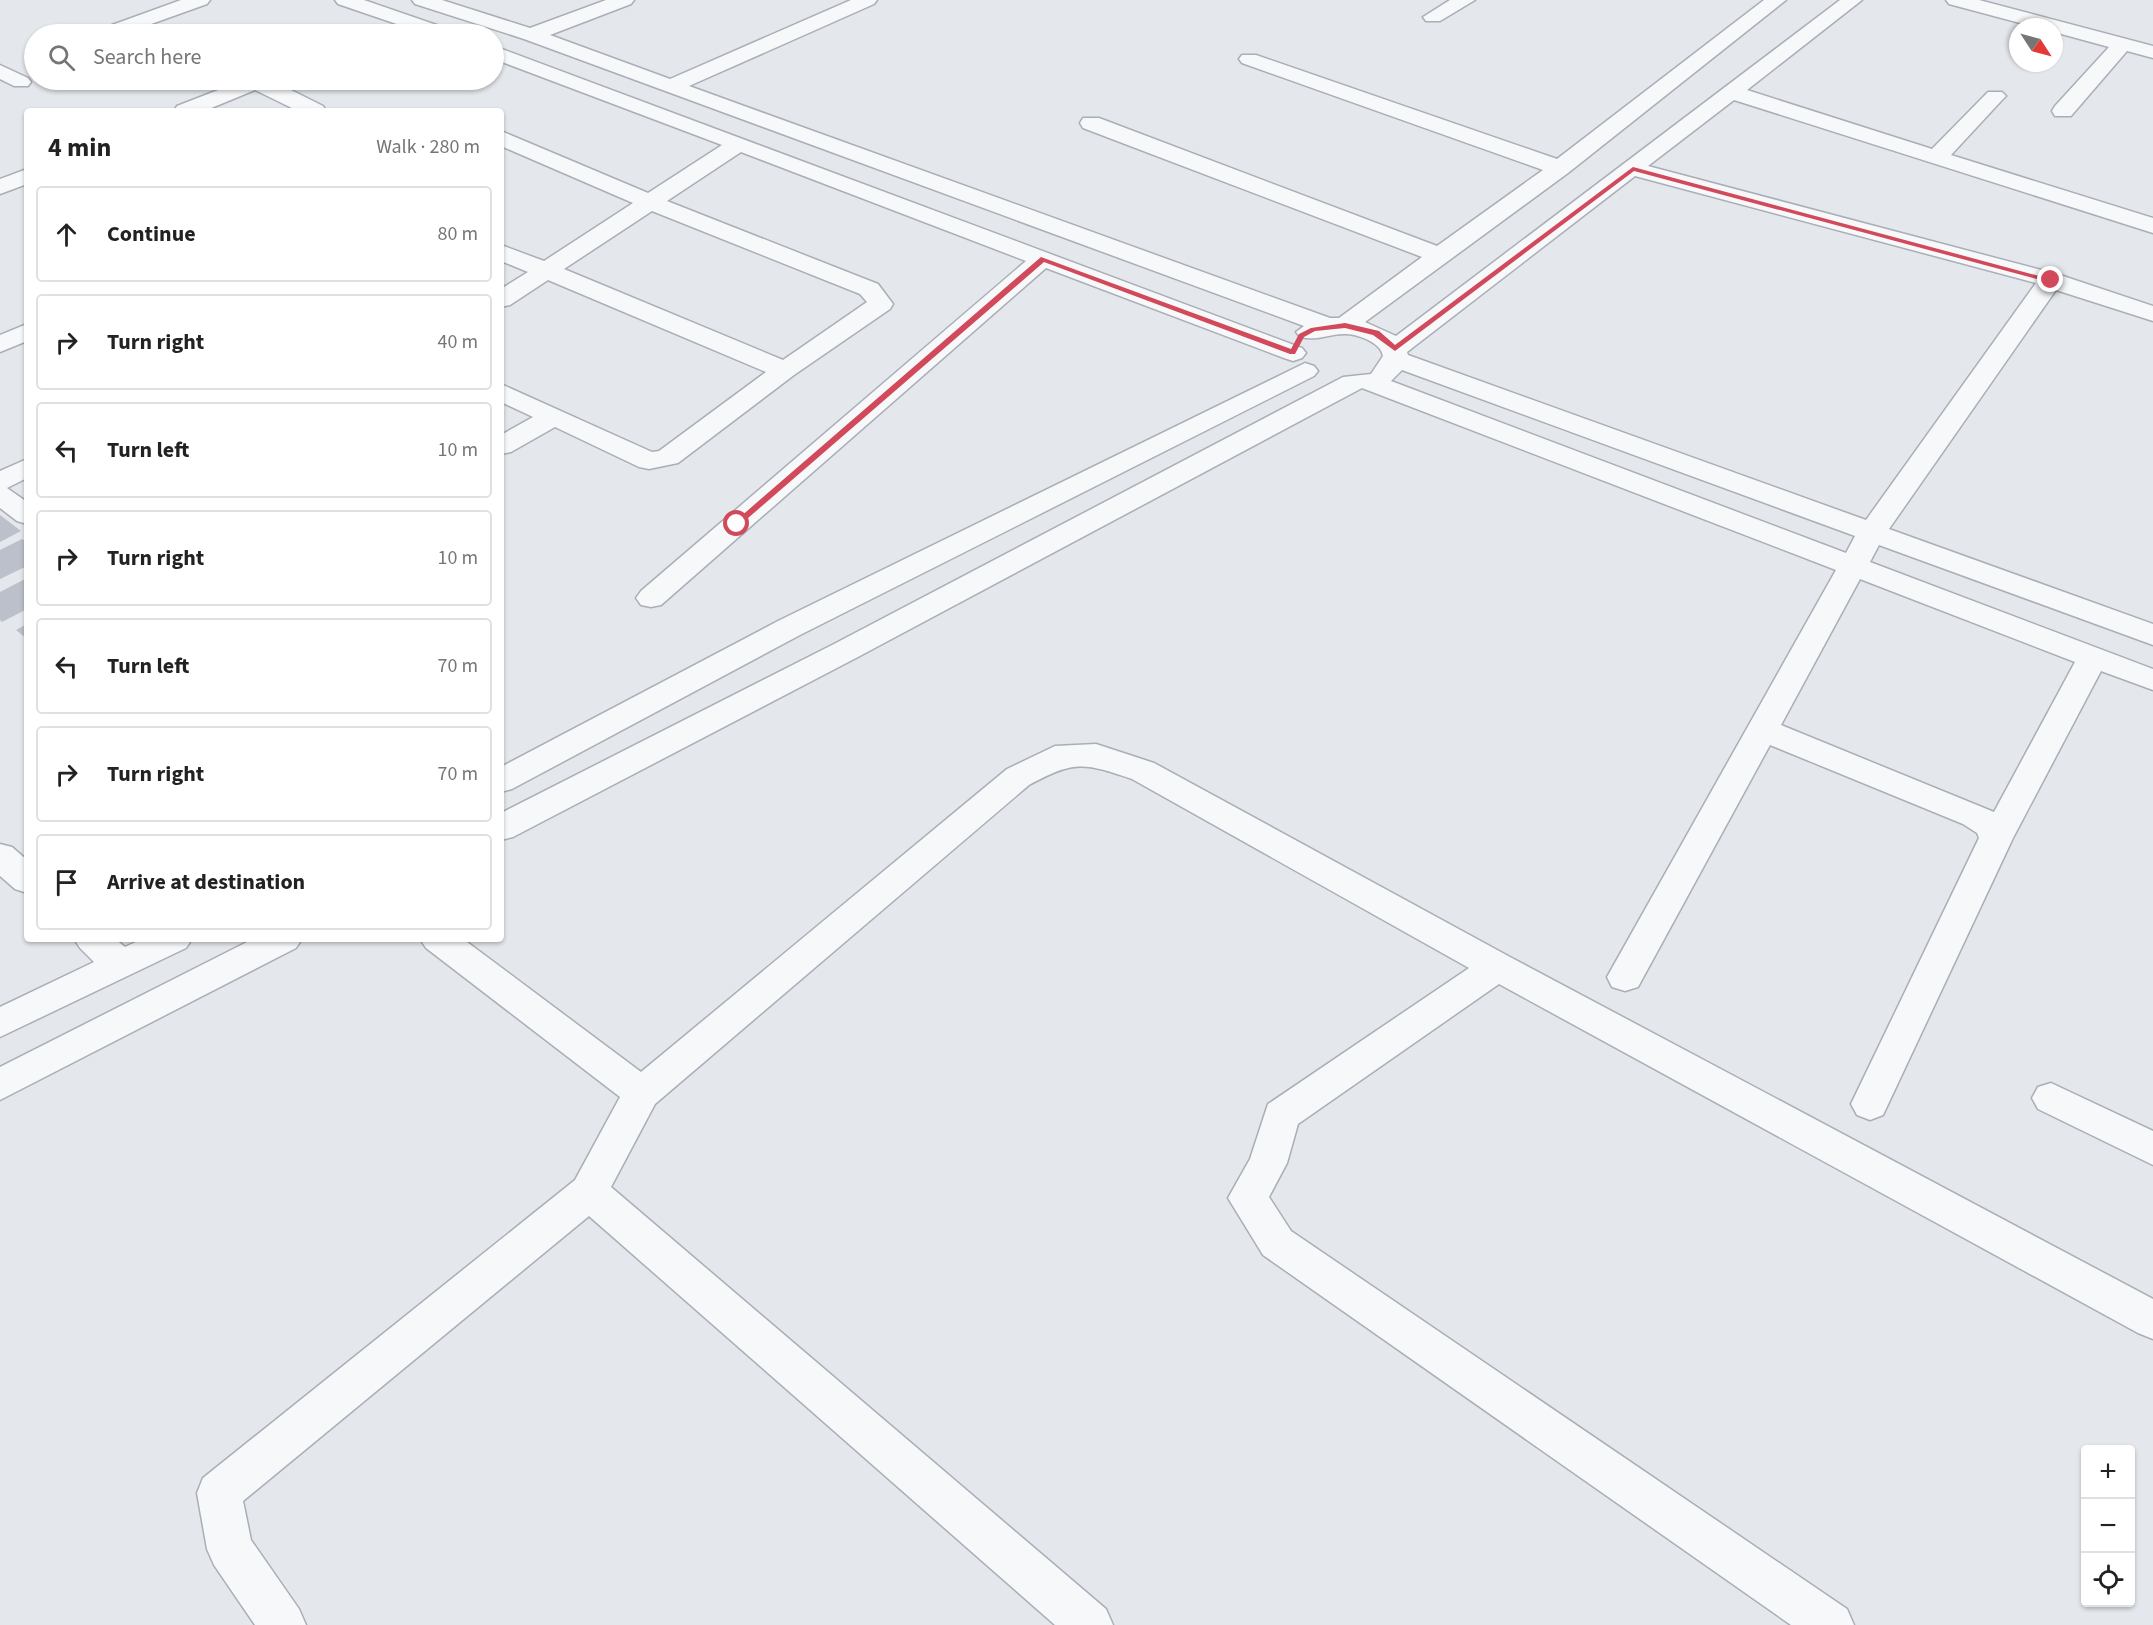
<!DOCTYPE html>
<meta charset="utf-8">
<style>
:root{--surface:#fff;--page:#f6f6f6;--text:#222;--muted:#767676;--line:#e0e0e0}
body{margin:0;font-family:"Source Sans 3",sans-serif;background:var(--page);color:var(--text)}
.controls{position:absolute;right:18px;bottom:18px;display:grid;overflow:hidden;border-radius:6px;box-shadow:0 2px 4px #0004}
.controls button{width:54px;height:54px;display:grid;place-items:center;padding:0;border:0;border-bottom:2px solid var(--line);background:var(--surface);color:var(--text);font:30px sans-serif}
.compass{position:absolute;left:2009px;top:18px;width:54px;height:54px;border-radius:50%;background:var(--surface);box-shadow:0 2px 4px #0004;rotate:126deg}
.stop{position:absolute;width:18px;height:18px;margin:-14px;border:4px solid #d1495b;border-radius:50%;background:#fff}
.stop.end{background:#d1495b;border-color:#fff;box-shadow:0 2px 6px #0008}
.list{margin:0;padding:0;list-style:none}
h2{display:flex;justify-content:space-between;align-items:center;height:78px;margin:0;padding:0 24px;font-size:26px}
h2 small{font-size:20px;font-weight:400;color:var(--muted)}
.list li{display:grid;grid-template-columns:39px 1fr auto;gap:18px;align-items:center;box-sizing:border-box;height:96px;margin:0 12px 12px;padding:0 12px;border:2px solid var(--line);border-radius:6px}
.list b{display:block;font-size:22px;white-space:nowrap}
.list em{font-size:20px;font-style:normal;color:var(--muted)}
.icon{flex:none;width:33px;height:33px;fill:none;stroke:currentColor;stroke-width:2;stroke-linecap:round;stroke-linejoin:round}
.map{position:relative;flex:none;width:2153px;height:1625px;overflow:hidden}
.search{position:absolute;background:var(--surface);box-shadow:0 2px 4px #0004;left:24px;top:24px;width:480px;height:66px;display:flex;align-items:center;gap:15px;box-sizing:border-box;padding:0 21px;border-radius:33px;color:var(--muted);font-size:22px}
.panel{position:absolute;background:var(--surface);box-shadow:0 2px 4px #0004;left:24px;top:108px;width:480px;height:834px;border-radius:6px}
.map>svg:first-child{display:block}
.building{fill:#bbc0ca}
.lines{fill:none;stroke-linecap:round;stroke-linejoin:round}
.minor-casing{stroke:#a9aeb7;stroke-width:3}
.minor{fill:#f7f8fa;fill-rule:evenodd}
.route{fill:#d1495b}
</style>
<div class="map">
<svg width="2153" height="1625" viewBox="0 0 2153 1625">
<rect width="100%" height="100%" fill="#e4e7ec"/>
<g class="building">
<path d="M0,515L21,531L0,542Z"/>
<path d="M22,539L27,542V566L0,579V550Z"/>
<path d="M27,578V609L2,622L0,620V592Z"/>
<path d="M27,624V639L16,630Z"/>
</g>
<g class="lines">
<g class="minor-casing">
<g id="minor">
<path d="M181,0H210L207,4L126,33H112L109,29L112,25Z"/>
<path d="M335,0H364L451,30L454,34H426L338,4Z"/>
<path d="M412,0H442L530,28L606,0H634L631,4L550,35L670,79L851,0H877L874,4L689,86L1330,318H1339L1422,257L1083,128L1080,123L1083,118H1099L1437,246L1543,170L1242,63L1239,59L1242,55H1256L1557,159L1764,0H1786L1568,173L1365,322L1396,336L1840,0H1862L1747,90L1932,149L1988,92H2002L2006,96L2002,100L1951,155L2153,218V233L1734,100L1648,166L2060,275L2153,306V321L2056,290L1889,529L2153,624V645L1879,545L1870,562L2153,669V690L2101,671L2013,838L1883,1115L1870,1120L1857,1115L1851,1104L1979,838L1977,833L1963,824L1770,745L1638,987L1625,991L1612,987L1607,977L1836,570L1362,388L856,658L513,837L501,840V813L834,644L1343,377L1371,374L1383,356C1381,347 1374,343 1366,339C1337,326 1324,343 1300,337L1296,332L1304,326L524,39L415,4ZM1635,176L2036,283L1866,520L1408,355L1407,352ZM1402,370L1855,536L1846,553L1391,381ZM1860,579L2075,662L1994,812L1781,725Z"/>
<path d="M1450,0H1475L1440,21H1426L1423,17Z"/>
<path d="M1946,0H1979L2153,46V58L2127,51L2071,116H2055L2052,111L2055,106L2109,47L2054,32V27H2035L1949,4Z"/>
<path d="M494,46L1302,348L1306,353L1302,358L1293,361L1284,358L1046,268L661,605L651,607L641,605L636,598L641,591L1026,261L741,152L667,201L878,284L893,304L890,309L794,375L678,463L649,469L639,467L555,427L511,452L501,454V435L533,417L501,402V384L652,452L659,451L766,372L548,280L510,305L501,307V289L528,272L501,261V245L544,261L633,203L501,146V131L648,193L722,145L494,59ZM652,211L860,294L867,302L783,360L564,269Z"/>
<path d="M0,65L28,78L31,82L28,86H14L0,79Z"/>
<path d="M244,80H271L323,106L326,111H298L255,90L204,111H174L177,106Z"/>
<path d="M27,169V184L0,194V179Z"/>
<path d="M27,324V341L0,352V335Z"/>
<path d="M1305,363L1314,366L1318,371L1314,376L800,635L512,789L501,792V767L778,621Z"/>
<path d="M27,459V478L7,488L27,502V524L17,521L0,508V471Z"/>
<path d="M1096,744L1154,763L1510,957L2153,1299V1339L2138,1333L1499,984L1298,1124L1287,1163L1269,1197L1291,1231L1847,1609L1854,1625H1791L1263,1255L1228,1198L1250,1159L1268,1104L1469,968L1132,779C1084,763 1075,760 1029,785L655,1104L611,1187L1106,1609L1113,1625H1055L589,1216L243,1501L251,1540L299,1609L306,1625H255L214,1565L207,1549L197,1493L203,1478L575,1180L620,1097L426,948L420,939H463L641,1072L1007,769L1055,746Z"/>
<path d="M0,844L12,847L27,860V893L15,889L0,876Z"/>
<path d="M74,939H115L125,947L142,939H192L186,948L0,1037V1007L94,962L80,948Z"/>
<path d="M253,939H302L296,948L0,1100V1067Z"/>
<path d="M2051,1083L2153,1131V1165L2038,1109L2032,1098L2038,1087Z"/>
</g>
</g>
<use href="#minor" class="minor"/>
</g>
<path class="route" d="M1633,167L2054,280L2048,282L1634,171L1395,351L1373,335L1345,328L1315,331L1304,337L1295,354H1290L1044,262L740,525L732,524L1041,257L1291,349L1299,334L1311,328L1345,323L1379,331L1395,345Z"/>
</svg>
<div class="controls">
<button>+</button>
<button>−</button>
<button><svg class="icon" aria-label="locate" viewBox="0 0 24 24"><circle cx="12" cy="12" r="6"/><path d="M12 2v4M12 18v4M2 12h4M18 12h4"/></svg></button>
</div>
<svg class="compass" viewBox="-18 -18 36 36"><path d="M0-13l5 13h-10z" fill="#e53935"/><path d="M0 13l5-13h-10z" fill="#767676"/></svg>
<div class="stop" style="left:737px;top:524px"></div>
<div class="stop end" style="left:2051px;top:280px"></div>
<div class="search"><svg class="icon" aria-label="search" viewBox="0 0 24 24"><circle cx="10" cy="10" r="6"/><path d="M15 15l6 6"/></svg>Search here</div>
<section class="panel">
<h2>4 min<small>Walk · 280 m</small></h2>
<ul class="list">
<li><svg class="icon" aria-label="ahead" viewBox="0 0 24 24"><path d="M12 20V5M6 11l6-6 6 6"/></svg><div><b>Continue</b></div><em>80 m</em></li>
<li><svg class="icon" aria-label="right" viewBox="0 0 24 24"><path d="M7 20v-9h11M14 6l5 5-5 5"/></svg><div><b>Turn right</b></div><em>40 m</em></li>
<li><svg class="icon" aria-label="left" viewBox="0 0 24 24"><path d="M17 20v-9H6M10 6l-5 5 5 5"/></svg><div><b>Turn left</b></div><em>10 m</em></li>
<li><svg class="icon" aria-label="right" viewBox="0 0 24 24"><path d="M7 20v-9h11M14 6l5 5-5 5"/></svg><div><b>Turn right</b></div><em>10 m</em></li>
<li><svg class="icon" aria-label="left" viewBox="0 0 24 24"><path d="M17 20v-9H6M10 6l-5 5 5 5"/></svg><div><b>Turn left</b></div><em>70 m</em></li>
<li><svg class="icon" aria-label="right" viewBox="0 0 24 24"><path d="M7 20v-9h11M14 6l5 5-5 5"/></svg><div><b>Turn right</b></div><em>70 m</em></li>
<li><svg class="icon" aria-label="arrive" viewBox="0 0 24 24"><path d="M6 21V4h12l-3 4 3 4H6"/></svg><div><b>Arrive at destination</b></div></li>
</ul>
</section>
</div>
